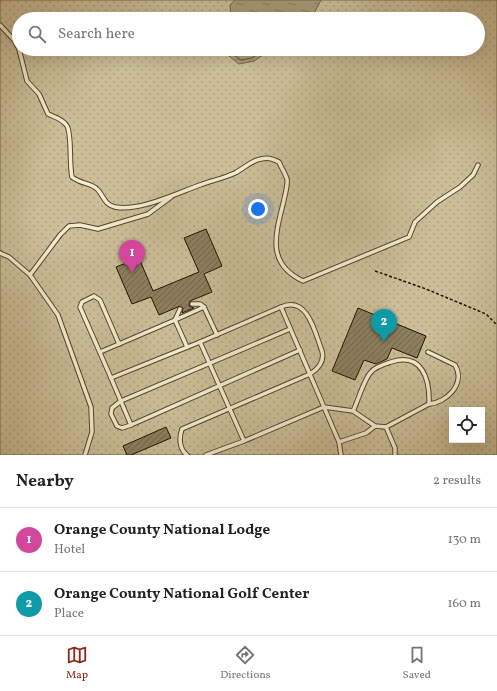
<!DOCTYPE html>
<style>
:root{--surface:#fff;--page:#f2f2f2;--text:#222;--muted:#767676;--line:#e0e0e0;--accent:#8f2418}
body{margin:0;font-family:Vollkorn,serif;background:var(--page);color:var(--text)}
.controls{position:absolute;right:12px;bottom:12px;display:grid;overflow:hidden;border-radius:0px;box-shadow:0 4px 16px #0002}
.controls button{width:36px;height:36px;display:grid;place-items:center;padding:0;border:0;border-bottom:1px solid var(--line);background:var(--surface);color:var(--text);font:20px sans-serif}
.you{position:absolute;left:258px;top:209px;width:14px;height:14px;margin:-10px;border:3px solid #fff;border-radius:50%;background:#1a73e8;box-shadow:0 0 0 6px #1a73e833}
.badge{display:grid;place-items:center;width:26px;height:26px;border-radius:50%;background:var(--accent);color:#fff;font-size:13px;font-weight:700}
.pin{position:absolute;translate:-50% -33px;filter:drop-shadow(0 1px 2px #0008)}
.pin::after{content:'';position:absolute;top:21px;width:14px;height:12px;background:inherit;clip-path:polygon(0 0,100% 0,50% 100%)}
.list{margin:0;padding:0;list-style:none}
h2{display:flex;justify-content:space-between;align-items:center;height:52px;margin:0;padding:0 16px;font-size:17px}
h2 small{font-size:13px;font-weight:400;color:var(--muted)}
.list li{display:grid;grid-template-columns:26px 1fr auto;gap:12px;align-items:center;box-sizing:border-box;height:64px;padding:0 16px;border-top:1px solid var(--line)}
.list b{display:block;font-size:15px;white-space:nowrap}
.list p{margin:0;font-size:13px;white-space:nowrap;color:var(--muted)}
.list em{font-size:13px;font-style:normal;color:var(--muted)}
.icon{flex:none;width:22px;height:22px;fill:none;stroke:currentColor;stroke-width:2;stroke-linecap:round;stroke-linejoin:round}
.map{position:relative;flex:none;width:497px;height:455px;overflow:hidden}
.search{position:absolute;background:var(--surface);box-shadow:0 4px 16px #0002;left:12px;right:12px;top:12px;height:44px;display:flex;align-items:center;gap:10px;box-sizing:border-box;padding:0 14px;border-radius:22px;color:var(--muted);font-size:15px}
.sheet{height:180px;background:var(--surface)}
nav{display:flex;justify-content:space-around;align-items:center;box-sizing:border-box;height:56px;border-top:1px solid var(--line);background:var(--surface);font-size:11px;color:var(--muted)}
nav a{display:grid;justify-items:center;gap:2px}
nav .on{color:var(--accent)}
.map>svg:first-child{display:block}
.grass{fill:url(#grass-dots);stroke:#77684c;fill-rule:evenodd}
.water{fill:url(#water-ripples);stroke:#736549}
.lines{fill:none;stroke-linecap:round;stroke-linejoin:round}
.shore{stroke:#66573c;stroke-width:1}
.building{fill:url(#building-hatch);stroke:#231300}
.lane-casing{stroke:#56462e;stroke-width:5.5}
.path{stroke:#231300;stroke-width:1.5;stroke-dasharray:3 2;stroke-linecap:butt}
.lane{stroke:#f3ecd0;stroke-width:3.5}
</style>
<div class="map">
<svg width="497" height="455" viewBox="0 0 497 455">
<defs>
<pattern id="grass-dots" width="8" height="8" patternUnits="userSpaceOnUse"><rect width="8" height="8" fill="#cbbe98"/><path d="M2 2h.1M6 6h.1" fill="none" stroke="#aea281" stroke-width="1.8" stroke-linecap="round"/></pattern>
<pattern id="water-ripples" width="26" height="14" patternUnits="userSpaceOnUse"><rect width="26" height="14" fill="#a89b79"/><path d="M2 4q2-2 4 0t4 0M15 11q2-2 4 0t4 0" fill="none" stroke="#887d61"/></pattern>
<pattern id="building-hatch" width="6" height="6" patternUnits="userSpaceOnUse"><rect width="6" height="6" fill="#8c7e5f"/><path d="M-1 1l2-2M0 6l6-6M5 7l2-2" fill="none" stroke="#72664c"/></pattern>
</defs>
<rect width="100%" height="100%" fill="#ede1b7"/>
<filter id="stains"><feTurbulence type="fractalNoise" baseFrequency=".005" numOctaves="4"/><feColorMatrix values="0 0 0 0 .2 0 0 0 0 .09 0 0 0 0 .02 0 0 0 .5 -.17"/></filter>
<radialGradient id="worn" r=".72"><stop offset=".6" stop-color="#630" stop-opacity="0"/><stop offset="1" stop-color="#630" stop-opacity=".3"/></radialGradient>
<path class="grass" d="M0,0H497V455H0ZM19,19H478V49H19ZM452,410H482V440H452Z"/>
<g class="water">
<path d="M235,0H321L311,19H231L230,5Z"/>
<path d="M220,49H272L254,61L239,64Z"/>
</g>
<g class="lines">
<path class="shore" d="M225,49L241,60L252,58L265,49"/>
</g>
<g class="building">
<path d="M206,229L222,266L204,274L212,292L190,301L189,306L194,308L182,313L183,308L180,306L159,315L151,297L132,304L116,267L139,258L153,291L199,272L184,238Z"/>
<path d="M358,308L426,336L417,358L392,348L387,359L376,364L364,360L355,380L332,371Z"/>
<path d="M166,427L171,438L131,455H127L123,446Z"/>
</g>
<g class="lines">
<g class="lane-casing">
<g id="lane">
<path d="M0,25L14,40L19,49"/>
<path d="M19,49L27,81L39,94L48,114C54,117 63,119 67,126C72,134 69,164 72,177C82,185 91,182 98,190C104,197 105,205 115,207C139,212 177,193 200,185C211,181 224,178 235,173C243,169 252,160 261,159C268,157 272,159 279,162C281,167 285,173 287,179C288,185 285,194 284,200C276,233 265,263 303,281L409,237L415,222L437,202L460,187L473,175L478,165"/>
<path d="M0,253L9,257L30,275L58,315L91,407L92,432L85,455"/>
<path d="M30,275L60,235L69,226L80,225L98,229L148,214L171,197"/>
<path d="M192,304H200L204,307"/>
<path d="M175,320L204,307L217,335"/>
<path d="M175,320L180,309"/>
<path d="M200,342L111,378L131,425L300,350"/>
<path d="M100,352L119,344"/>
<path d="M428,352L455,365C466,384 446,403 429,404"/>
<path d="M111,378L80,307L82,302L94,296L100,300L119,344L175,320L187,347"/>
<path d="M131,425L122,428L117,426L111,414L112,408L121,401L290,329"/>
<path d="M386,427L395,448V455"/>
<path d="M339,442L366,433L375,426"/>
<path d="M187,455C179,449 179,437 182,429L310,374C318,369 325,362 322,351C315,333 308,295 281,307"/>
<path d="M206,455L244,441"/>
<path d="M341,455L339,442L281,307L200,342L244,441L324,407L353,411C358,401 364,379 371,372C375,367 385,364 391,362C422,352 430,379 429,404L386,427L375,426L353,411"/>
</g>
</g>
<path class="path" d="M375,271L426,289L486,314L497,325"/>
<use href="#lane" class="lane"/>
</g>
<rect width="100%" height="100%" filter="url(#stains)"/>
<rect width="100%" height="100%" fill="url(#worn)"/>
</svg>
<div class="controls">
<button><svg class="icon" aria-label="locate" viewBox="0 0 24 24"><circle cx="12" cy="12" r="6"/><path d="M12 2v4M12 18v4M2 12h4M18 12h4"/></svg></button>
</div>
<div class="you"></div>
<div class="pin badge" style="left:132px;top:273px;background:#d1479c">1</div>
<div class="pin badge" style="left:384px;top:342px;background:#0f9aa8">2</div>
<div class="search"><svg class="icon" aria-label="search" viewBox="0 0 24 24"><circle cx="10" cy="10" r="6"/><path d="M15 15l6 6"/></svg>Search here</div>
</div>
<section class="sheet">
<h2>Nearby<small>2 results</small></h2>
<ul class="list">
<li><span class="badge" style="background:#d1479c">1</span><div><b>Orange County National Lodge</b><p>Hotel</p></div><em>130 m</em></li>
<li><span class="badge" style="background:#0f9aa8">2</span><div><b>Orange County National Golf Center</b><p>Place</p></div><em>160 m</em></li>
</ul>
</section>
<nav>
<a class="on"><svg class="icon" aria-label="map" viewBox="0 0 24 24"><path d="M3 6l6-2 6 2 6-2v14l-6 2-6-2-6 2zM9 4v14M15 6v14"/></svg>Map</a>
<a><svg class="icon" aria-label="directions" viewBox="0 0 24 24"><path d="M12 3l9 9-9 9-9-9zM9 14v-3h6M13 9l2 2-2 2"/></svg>Directions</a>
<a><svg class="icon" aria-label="saved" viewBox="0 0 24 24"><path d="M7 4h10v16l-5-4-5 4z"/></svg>Saved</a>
</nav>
